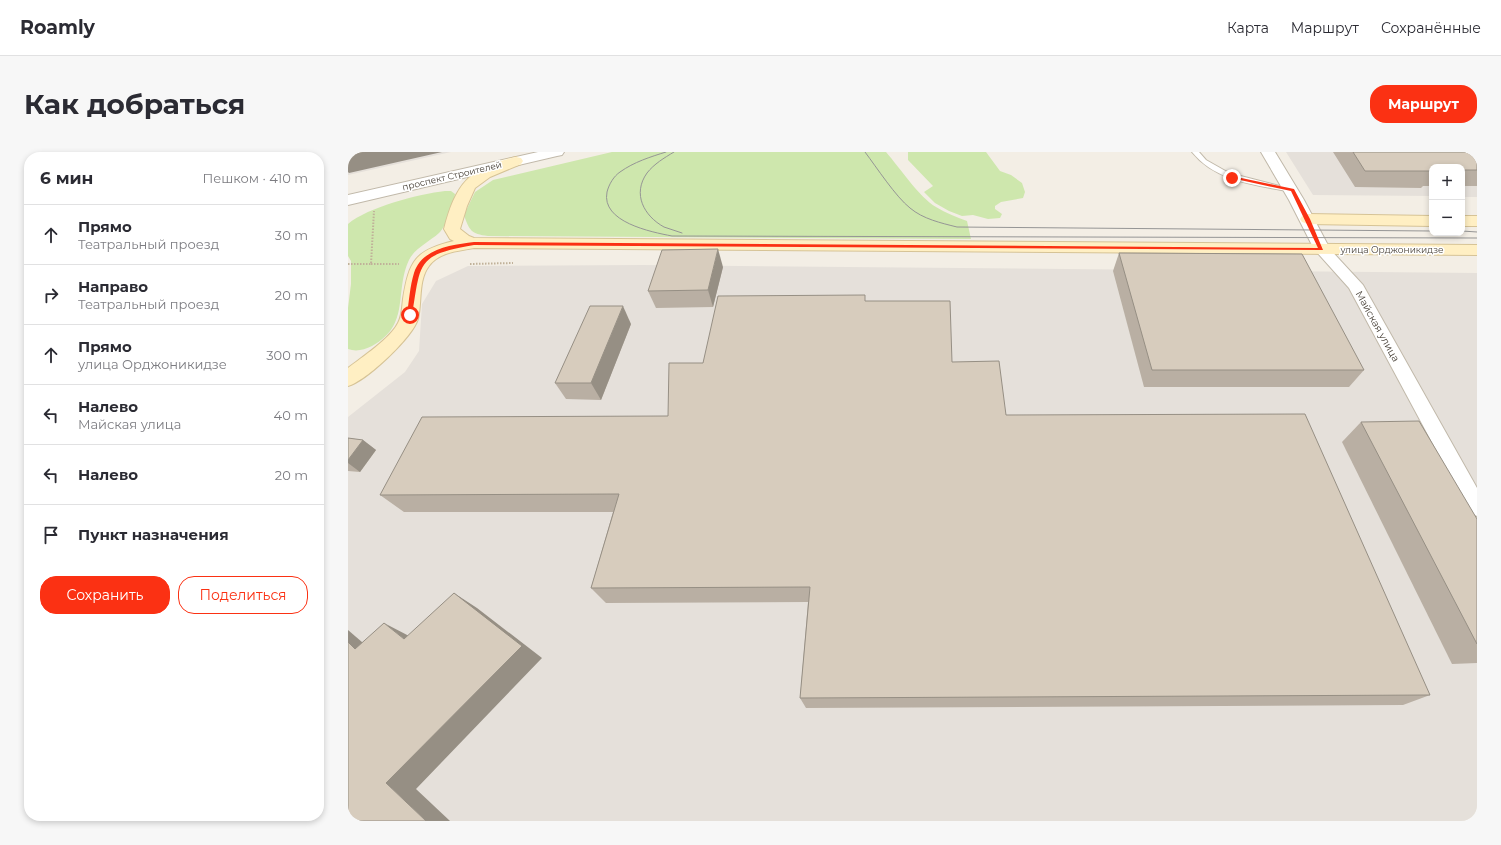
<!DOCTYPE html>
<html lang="ru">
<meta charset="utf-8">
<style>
:root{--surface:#fff;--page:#f7f7f7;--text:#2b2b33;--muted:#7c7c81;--line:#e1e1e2;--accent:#fb3113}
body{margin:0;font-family:Montserrat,sans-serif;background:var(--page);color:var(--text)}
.controls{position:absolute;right:12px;top:12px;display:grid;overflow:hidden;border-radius:8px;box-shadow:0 2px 6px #0003}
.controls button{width:36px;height:36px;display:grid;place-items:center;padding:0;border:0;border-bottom:1px solid var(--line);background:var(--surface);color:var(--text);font:20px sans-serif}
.stop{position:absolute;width:12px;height:12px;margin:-9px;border:3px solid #fb3113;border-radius:50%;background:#fff}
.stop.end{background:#fb3113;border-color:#fff;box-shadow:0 1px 4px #0008}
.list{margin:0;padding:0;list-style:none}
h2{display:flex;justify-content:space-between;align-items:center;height:52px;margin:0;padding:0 16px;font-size:17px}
h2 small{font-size:13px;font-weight:400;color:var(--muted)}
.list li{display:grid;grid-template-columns:26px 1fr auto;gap:12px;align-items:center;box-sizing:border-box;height:60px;padding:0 16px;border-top:1px solid var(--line)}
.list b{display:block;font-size:15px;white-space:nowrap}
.list p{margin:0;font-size:13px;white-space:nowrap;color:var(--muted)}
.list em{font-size:13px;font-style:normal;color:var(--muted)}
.actions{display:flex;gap:8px;padding:12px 16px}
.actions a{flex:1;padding:9px 0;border:1px solid var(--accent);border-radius:16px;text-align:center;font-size:14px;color:var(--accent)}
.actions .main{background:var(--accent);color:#fff}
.icon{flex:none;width:22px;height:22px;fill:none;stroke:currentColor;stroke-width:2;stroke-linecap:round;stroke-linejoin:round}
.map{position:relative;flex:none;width:1129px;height:669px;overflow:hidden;border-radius:16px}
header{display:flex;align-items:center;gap:24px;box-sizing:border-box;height:56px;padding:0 20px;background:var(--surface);border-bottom:1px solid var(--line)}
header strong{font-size:19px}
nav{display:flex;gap:22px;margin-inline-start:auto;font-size:14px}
.intro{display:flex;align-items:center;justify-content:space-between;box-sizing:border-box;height:96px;padding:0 24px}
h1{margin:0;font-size:28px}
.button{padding:10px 18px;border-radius:16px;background:var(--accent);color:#fff;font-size:14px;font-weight:700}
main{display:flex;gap:24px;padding:0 24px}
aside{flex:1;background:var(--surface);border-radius:16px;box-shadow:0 2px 6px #0003}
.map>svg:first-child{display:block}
.industrial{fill:#e5e0da}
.green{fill:#cee7ad}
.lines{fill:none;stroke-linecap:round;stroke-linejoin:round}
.service-casing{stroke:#c1b9aa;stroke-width:2}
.minor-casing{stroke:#c1b9aa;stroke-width:2}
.tertiary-casing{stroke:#c1b9aa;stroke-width:2}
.secondary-casing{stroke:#d6c396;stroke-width:2}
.path{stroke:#c0b199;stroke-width:2;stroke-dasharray:1.5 1.5;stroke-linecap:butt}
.service{fill:#fff;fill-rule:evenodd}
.minor{fill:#fff;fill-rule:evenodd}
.tertiary{fill:#fff;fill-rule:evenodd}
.secondary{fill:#ffefc3;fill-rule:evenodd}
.tram{stroke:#959595;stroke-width:1}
.wall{fill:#b9afa3}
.shaded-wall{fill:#968f84}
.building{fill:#d7ccbd;stroke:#968f84}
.route{fill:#fb3113}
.labels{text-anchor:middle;stroke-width:3;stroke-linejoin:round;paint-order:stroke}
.far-street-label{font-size:9px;fill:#453e35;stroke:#fff}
.street-label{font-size:10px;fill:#453e35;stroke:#fff}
</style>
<header>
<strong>Roamly</strong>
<nav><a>Карта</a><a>Маршрут</a><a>Сохранённые</a></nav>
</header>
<div class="intro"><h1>Как добраться</h1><a class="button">Маршрут</a></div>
<main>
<aside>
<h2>6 мин<small>Пешком · 410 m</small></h2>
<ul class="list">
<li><svg class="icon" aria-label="ahead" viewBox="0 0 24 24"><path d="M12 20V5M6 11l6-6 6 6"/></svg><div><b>Прямо</b><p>Театральный проезд</p></div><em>30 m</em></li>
<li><svg class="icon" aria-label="right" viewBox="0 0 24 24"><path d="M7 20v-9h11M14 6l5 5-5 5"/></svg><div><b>Направо</b><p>Театральный проезд</p></div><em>20 m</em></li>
<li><svg class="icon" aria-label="ahead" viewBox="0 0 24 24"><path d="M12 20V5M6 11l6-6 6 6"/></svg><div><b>Прямо</b><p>улица Орджоникидзе</p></div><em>300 m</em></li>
<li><svg class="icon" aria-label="left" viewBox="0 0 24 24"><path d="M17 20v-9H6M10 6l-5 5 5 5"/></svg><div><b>Налево</b><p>Майская улица</p></div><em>40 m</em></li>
<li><svg class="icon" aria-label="left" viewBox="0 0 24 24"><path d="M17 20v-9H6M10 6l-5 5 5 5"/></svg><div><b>Налево</b></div><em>20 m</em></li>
<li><svg class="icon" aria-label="arrive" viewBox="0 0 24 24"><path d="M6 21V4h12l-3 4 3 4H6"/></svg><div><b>Пункт назначения</b></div></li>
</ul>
<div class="actions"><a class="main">Сохранить</a><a>Поделиться</a></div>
</aside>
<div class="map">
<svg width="1129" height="669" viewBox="0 0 1129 669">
<rect width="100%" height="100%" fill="#f3eee5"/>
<g class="industrial">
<path d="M0,0H103L0,23Z"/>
<path d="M938,0H1129V45H1114V15H1084V44L965,43Z"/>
<path d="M295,113L1129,121V669H0V265L57,220L71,199L74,152L88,129L120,114Z"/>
</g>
<g class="green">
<path d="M264,0H538C552,16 571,45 588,55C598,61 608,65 619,69L623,87L140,84C123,82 121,78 116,63L127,40L145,28Z"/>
<path d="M560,0H638L652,19L663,23L674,31L677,40L675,46L653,50L647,54V57L654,62L652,66L640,67L625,63L614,64L601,59L587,51L576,40L585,34L560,8Z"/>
<path d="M97,39H103L107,42C106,52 98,75 91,81C81,90 67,96 61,108C46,140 63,173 24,194C16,198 8,200 0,197V156L3,132V109L0,104V72C20,55 71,42 97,39Z"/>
</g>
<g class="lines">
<g class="service-casing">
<path id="service" d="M844,0H851L858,8L881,21L947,38L944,40C909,33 868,30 844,0Z"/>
</g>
<g class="minor-casing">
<path id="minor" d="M974,92L979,94L1015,133L1129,336V364L1122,361L1001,136L966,97L969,94Z"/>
</g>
<g class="tertiary-casing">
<g id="tertiary">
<path d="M190,0H216L214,3L209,4L0,53V43Z"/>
<path d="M913,0H927L956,48L982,97L980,101L974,102L968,101L941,48Z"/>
</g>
</g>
<g class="secondary-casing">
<g id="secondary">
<path d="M168,5L173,6L175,9L173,12L142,25L127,36L119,54L112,77L121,84L126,86L1129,93V103L126,96C111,99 91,100 81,114C70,128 74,151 70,167C64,186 18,229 0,234V216C13,206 43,186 50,171C54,164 54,155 55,147C61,109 67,98 106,89L102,87L96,77C108,31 121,16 168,5Z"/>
<path d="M960,62L1084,64V74L960,72L954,70L952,67L954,64Z"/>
<rect x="1114" y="64" width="15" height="10"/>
</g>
</g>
<g class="path">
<path d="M0,112H23L26,59"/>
<path d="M23,112H51"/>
<path d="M122,112L165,111"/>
</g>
<use href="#service" class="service"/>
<use href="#minor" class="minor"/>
<use href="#tertiary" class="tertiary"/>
<use href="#secondary" class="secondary"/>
<g class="tram">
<path d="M318,0C302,5 286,10 272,20C266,24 261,32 259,40C253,70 303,80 324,84L1129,86"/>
<path d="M326,0C316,6 306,12 299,21C284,42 296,64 316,75C322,77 328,79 334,81"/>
<path d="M517,0C529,16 548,45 562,56C575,67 593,71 609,75L1084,79"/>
<path d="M1114,79L1129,80"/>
</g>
</g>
<g class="wall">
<path d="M985,0H1129V34H1114V15H1084V34H1075L1073,36L1007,35Z"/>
<path d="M771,101L1016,218L1001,235H796L765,119Z"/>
<path d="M375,115L365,155L308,156L300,139Z"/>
<path d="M518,149L604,210L658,263L1082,543L1055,553L458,556L452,546L460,450L258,451L243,436L265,360H56L32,343L320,264L355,211Z"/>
<path d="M283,172L253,248L218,247L207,231Z"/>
<path d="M1013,270L1129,367V511L1104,512L994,290Z"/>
<path d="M0,286L15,288L28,298L12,320L0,319Z"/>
</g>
<g class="shaded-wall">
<path d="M17,0H94L1,21L0,20V3Z"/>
<path d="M370,97L375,115L365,155L360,138Z"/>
<path d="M275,154L283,172L253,248L243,231Z"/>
<path d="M15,288L28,298L12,320L0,311V308Z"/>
<path d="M106,441L129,456L194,506L68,637L102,669H78L38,631Z"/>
<path d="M36,471L63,485L56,487Z"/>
<path d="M0,478L36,509L7,497L0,490Z"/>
</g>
<g class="building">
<path d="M0,0H17L0,4Z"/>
<path d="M1005,0H1129V18H1114V15H1084V19H1017Z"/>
<path d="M370,97L360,138L300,139L314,98Z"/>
<path d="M771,101L954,102L1016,218H804Z"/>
<path d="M517,143V149H602L604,210L651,209L658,263L957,262L1082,543L452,546L462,435L243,436L271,342L32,343L74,265L320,264L321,211H355L370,144Z"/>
<path d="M242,154H275L243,231H207Z"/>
<path d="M1071,269L1129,367V492L1013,270Z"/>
<path d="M0,286L15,288L0,308Z"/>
<path d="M106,441L174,494L38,631L78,669H0V490L7,497L36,471L56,487Z"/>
</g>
<path class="route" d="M884,24L946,37L962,67L975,98L126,93C68,103 73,110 64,163L62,165L59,163C61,149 62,134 66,121C74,96 104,93 126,90L970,96L943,39L883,26Z"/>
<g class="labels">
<g class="far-street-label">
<text transform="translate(104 24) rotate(-13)" y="3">проспект Строителей</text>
<text x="1044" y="101">улица Орджоникидзе</text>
</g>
<g class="street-label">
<text transform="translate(1030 174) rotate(61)" y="4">Майская улица</text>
</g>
</g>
</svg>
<div class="controls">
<button>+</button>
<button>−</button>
</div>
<div class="stop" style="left:62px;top:163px"></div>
<div class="stop end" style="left:884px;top:26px"></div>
</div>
</main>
